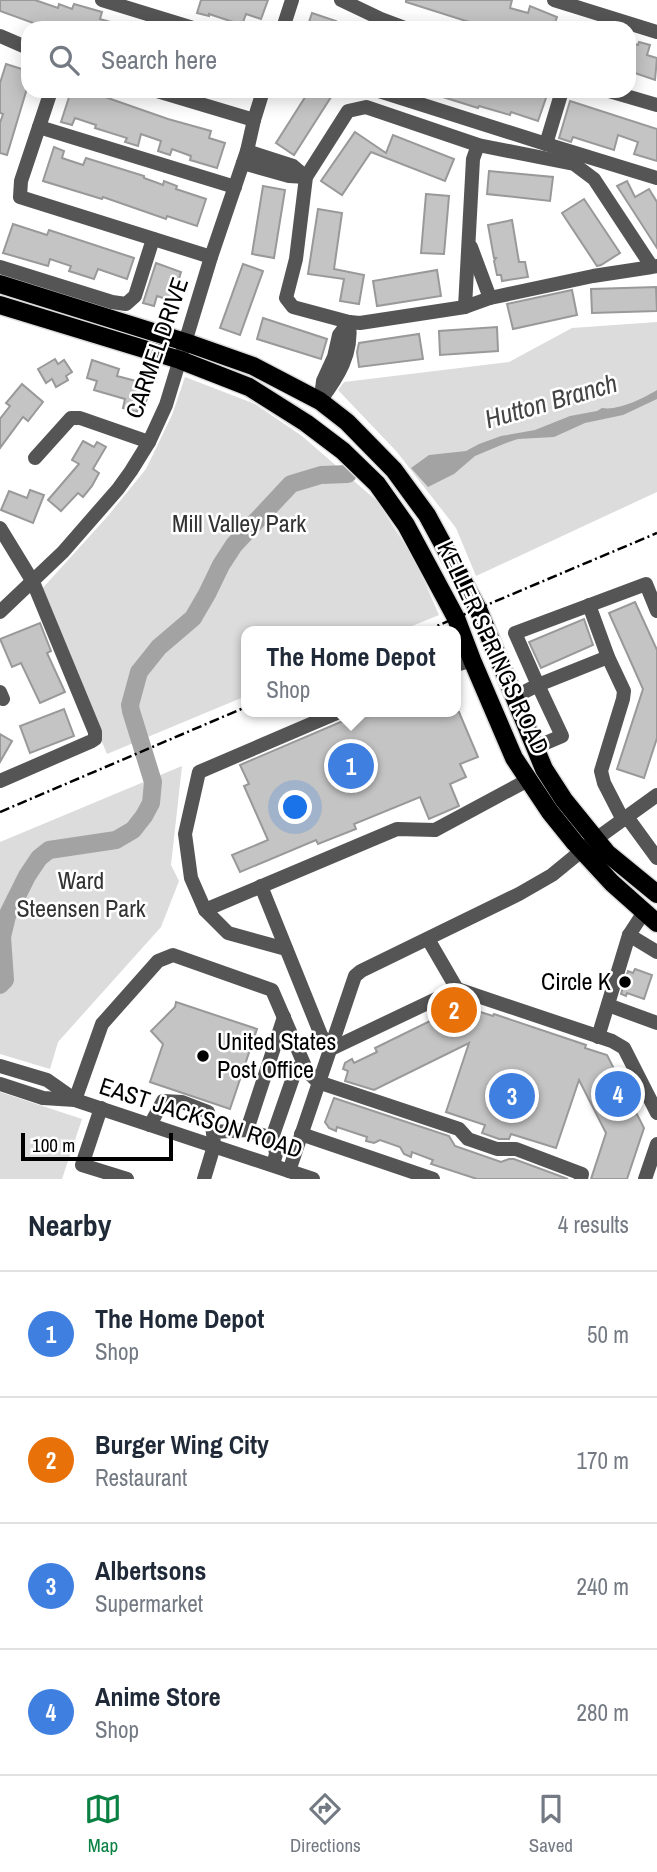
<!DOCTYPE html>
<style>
:root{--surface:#fff;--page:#f6f6f7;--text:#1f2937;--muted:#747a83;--line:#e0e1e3;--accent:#0b8043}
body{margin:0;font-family:"Archivo Narrow",sans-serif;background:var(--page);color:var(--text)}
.scale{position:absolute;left:21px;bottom:18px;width:152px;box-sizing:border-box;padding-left:7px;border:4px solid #000;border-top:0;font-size:19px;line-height:24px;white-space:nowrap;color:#000;-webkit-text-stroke:5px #fff;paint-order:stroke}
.you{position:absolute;left:296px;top:808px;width:24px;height:24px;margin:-18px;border:5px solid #fff;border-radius:50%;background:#1a73e8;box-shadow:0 0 0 10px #1a73e833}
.badge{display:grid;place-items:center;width:46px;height:46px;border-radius:50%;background:var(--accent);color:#fff;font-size:23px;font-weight:700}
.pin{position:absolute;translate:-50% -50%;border:4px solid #fff;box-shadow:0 2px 7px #0006}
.popup{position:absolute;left:241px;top:626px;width:220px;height:91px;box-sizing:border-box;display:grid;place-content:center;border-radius:14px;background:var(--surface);filter:drop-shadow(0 2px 5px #0005);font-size:23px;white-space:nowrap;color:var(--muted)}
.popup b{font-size:26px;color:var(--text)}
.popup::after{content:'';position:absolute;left:50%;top:100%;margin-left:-14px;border:14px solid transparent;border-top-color:var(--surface)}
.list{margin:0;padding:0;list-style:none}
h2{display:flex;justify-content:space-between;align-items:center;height:91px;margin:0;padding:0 28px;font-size:30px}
h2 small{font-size:23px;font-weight:400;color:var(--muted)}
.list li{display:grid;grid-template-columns:46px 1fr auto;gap:21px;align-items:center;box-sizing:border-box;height:126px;padding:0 28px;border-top:2px solid var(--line)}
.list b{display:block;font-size:26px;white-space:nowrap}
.list p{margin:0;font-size:23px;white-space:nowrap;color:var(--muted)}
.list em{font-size:23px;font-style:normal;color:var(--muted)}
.icon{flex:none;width:38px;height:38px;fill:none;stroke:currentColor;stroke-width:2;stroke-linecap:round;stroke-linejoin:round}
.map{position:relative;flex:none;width:657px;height:1179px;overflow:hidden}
.search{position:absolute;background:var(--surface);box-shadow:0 4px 18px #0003;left:21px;right:21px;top:21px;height:77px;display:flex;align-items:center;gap:18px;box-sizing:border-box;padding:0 24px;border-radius:21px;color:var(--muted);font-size:26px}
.sheet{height:595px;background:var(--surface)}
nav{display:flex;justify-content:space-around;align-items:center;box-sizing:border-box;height:98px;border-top:2px solid var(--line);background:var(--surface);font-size:19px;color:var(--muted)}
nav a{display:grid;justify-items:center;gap:4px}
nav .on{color:var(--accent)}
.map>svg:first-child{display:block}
.green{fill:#dcdcdc}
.water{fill:#a3a3a3}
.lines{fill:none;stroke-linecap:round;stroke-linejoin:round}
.river{stroke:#a3a3a3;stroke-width:18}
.building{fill:#c4c4c4;stroke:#999;stroke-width:2}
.major-casing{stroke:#dbdbdb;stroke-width:21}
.minor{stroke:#555;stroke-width:14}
.major{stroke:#000;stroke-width:18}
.rail{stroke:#000;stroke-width:2.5;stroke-dasharray:10 3.5 2 3.5;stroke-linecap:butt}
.poi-dot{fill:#000;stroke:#fff;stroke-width:2.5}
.labels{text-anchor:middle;stroke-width:5;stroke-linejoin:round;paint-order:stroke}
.street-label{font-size:24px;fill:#000;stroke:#fff}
.park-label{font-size:24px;fill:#333;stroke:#fff}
.poi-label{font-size:24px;fill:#000;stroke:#fff;text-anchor:end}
.water-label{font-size:26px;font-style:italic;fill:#444;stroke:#fff}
</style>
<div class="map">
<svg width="657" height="1179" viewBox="0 0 657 1179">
<rect width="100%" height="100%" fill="#fff"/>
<g class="green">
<path d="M657,322V492L476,576L456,528L397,452L338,390L344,382L509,362L572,328Z"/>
<path d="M185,377L255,404L302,436L377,501L416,562L439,615L400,631H246V696L107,754L40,591L107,517L146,469L172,415Z"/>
<path d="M182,766L171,865L179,881L161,927L58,1042L50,1069L0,1054V842Z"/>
<path d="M0,1092L82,1119L62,1179H0Z"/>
</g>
<path class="water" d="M657,390V399L623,415L585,423L554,437L518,439L506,443L475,456L454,474L428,487L411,468L429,455L466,451L479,444L501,436L535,430L570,416L597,411L602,408C618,411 644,398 657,390Z"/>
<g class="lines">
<path class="river" d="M0,985L5,980L2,937L7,916L27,876L39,858L49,850L116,840L133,830L144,816L151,803L153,782L131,711L130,705L139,672L159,647L193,618L207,594L221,565L234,545L291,484L321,475L348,474"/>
</g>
<g class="building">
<path d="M0,0H35L58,8L59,4L72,9L74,4L102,12L100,19L124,26V28H47L0,11Z"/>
<path d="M201,0H268L261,19L246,14L242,25L209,14V16L197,13Z"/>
<path d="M406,0H512L510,8L528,13L530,6L557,17L553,28H488L406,2Z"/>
<path d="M312,13L336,21L333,28H307Z"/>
<path d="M629,42L638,45L639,42L650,45L647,55L657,58L655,80L629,71Z"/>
<path d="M6,64L28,71V85L7,155L0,153V123L3,114L0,113V83Z"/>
<path d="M71,91H81L105,97L168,119L211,131L209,138L225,143L217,168L190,160L191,156L172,149L170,155L158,151L161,141L141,134L138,146L125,142L127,138L95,128L96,125L75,118L72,125L61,122Z"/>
<path d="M309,91H321L331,97L294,155L276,143Z"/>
<path d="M430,91H536L547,95L538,121L511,112L510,115L479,106L478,108L430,93Z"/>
<path d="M570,101L657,129V161L634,154L638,142L618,135L614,150L573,137L571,142L559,138Z"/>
<path d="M355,132L386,153L393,135L454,159L445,181L371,152L342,195L321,181Z"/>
<path d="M54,147L64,151L62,158L83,165L86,158L144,176V178L163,185L164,181L177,186L176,189L206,199L197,226L167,216L166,219L103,197L102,199L43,181Z"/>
<path d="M489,171L553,177L550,201L487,194Z"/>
<path d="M627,181L635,197L649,189L657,202V248L617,186Z"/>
<path d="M263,186L285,190L274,258L252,254Z"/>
<path d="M426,194L449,196L444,254L421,253Z"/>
<path d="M584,199L620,253L601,265L597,266L562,213Z"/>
<path d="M318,209L342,213L334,269L364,275L359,304L340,301L344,279L308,274Z"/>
<path d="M512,220L519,262H525L528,277L502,281L501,275H497L494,261L496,258H494L488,225Z"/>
<path d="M13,224L47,235L49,230L134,258L127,279L98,269L94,279L69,271L71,266L50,259L48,266L3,253Z"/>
<path d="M156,263L181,272L172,301L157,296L154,306L143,303Z"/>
<path d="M243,264L263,271L240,335L220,328Z"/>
<path d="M437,270L441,296L377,306L373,281Z"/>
<path d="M656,287L657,311L592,313L591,289Z"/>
<path d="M572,290L577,315L513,329L507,304Z"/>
<path d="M263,318L327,339L321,359L257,339Z"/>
<path d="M497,327L498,351L440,355L439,331Z"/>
<path d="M419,334L423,359L359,367L357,352L359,343Z"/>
<path d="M55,359L58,364L64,360L72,372L66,376L68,380L56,387L52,379L46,383L38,369Z"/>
<path d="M92,360L119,369L117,376L136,381L135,385L150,389L144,408L138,406L137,412L123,408L125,399L94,390L97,381L87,378Z"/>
<path d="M22,384L43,402L28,421L23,417L0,448V419L10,406L6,403Z"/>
<path d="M83,441L94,447L97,442L106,447L93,469L99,473L92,486L83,497L78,493L61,511L48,500L79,464L72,460Z"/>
<path d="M30,490L44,495L33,523L1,510L9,491L27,498Z"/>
<path d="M635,602L657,650V738L644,778L617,769L643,689L609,613Z"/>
<path d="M584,619L593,645L541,668L529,642Z"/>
<path d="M40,623L51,651L47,653L65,692L40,703L21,663L12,667L0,639Z"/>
<path d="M64,709L74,736L30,753L20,726Z"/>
<path d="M360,712H459L478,757L460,764L466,777L450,784L459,806L429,819L420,797L354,824L356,829L318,844L316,840L240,872L232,855L268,840L244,786L249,784L240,765L343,721Z"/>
<path d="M0,734L12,741L0,762Z"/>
<path d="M635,969L652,975L644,999L627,993L626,996L621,994L628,971L633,973Z"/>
<path d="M176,1002L257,1029L230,1109L150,1082L163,1044L151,1031L175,1007Z"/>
<path d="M461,1006L493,1016L494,1014L586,1045L585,1048L607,1055L644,1128L627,1179H591L606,1133L579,1080L556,1148L511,1134L509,1139H499L482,1133L485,1125L446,1112L469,1043L374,1090L345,1081L348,1071L343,1069L345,1063L352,1059L354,1063L377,1052L375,1048L432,1020L434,1023L457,1012L455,1009Z"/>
<path d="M334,1098L449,1136L455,1146L501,1162L509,1159H514L568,1179H477L431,1164L433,1160L412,1152L411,1157L404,1154L400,1147L380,1140L374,1143L366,1141L367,1137L337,1127L336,1131L329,1128L325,1122Z"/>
</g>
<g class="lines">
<g class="major-casing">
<g id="major">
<path d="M0,284L185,342L253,366L320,401L347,422L394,470L427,515L478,609L544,769L564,800L607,853L657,894"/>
<path d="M0,305L180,360L249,387L306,423L343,451L377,484L406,525L456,618L472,660L514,758L550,812L575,843L612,883L657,923"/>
</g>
</g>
<g class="minor">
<path d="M102,0L193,28"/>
<path d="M341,0L381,19L405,28"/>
<path d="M554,0L657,32"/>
<path d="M283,28L292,0"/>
<path d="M0,36L28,48"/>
<path d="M51,91L21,181L20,197L211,257"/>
<path d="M157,91L254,120"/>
<path d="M379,91L546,144L562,91"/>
<path d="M609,91L657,105"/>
<path d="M39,127L235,187"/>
<path d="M546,144L657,178"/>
<path d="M243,163L289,176L306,177L293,166L247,151"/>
<path d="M471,247L490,298"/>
<path d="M0,267L112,302L126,304L135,296L153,239"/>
<path d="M652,267L594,179L574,164L478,145L366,107L348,111L306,177L296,259L286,298L293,307L349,322L360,323L465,307L490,298L593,276L652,267L657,266"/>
<path d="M465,307L473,159L478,145"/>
<path d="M321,397L323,381L334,357L339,335L349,322"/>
<path d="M320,401C338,377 353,354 349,322"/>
<path d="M35,458L71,418H80L149,442"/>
<path d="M0,528L33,582L95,732V739L92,741L0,781"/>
<path d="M589,605L608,657L624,691L623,699L601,771L604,783L623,820"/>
<path d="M0,612L63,552L118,489L131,471L149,442L166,405L211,257L247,151L254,120L263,91"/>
<path d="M456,665L472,660"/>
<path d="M0,692L3,699"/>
<path d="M514,697L538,685L515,633L646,584L657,611"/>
<path d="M536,747L562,736L538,685L608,657"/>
<path d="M627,817L657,858"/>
<path d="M261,886L321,1035L331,1049L457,989L428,939"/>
<path d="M205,910L397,829L435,830L528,780"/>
<path d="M629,935L657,952"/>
<path d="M286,949L228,933L205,910L191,878L185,834L199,772L339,712"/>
<path d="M457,989L612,1041L624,1048L657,1113"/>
<path d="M608,1005L657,1023"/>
<path d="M598,1037L629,935L644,912"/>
<path d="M0,1066L47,1080L74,1099"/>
<path d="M0,1084L43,1098L75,1100L313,1179"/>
<path d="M75,1100L102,1024L158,961L173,955L272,990L307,1071L318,1082L459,1129L468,1139L497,1149H516L582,1174L581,1179"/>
<path d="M101,1108L82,1165L127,1179"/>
<path d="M150,1125L163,1101L182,1102L208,1112L213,1132"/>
<path d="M247,1130L284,1017"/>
<path d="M301,1134L433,1179"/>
<path d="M273,1165L276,1154L273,1135"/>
<path d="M289,1171L355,976L361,971L519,894L552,875L596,839L657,795"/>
<path d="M204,1179L214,1146L213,1132L247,1130L268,1137L273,1135L296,1069L304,1065"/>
<path d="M645,1179L657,1144"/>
</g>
<use href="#major" class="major"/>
<g class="rail">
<path d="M425,631L657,533"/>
<path d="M0,812L246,707"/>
</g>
</g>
<g class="poi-dot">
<circle cx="625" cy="982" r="7"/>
<circle cx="203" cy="1056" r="7"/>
</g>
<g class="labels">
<g class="street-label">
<text transform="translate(157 348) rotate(-71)" y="8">CARMEL DRIVE</text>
<text transform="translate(493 648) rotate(65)" y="8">KELLER SPRINGS ROAD</text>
<text transform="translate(201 1118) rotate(18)" y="8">EAST JACKSON ROAD</text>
</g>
<g class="park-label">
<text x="239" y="532">Mill Valley Park</text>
<text x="81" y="889">Ward<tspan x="81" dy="28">Steensen Park</tspan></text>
</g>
<g class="poi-label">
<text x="611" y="990">Circle K</text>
<text x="217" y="1050" text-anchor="start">United States<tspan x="217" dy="28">Post Office</tspan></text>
</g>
<g class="water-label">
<text transform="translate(551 401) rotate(-16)" y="9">Hutton Branch</text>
</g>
</g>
</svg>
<div class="scale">100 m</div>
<div class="you"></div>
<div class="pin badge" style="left:351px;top:766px;background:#3f7fe0">1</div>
<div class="popup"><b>The Home Depot</b>Shop</div>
<div class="pin badge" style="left:454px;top:1010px;background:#e8710a">2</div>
<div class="pin badge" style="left:512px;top:1096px;background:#3f7fe0">3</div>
<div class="pin badge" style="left:618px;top:1094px;background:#3f7fe0">4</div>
<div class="search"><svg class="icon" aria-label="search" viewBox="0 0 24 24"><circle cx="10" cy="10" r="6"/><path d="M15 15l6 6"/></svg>Search here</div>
</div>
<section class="sheet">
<h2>Nearby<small>4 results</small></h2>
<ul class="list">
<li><span class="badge" style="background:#3f7fe0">1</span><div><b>The Home Depot</b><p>Shop</p></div><em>50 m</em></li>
<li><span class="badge" style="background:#e8710a">2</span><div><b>Burger Wing City</b><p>Restaurant</p></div><em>170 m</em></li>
<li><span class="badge" style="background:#3f7fe0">3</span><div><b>Albertsons</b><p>Supermarket</p></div><em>240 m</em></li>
<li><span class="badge" style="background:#3f7fe0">4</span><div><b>Anime Store</b><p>Shop</p></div><em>280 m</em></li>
</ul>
</section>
<nav>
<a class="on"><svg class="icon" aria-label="map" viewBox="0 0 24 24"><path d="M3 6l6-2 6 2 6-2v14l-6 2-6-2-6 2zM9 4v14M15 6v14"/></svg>Map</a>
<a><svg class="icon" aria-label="directions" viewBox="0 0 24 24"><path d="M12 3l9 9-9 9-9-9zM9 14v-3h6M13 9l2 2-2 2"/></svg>Directions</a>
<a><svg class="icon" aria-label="saved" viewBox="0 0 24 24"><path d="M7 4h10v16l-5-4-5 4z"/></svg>Saved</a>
</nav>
